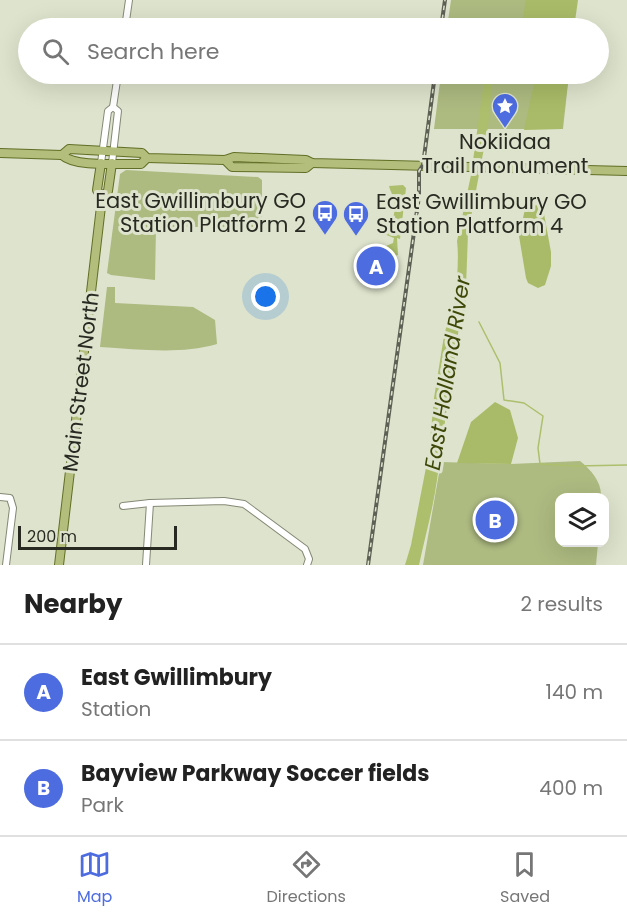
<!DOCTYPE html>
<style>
:root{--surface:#fff;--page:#f6f6f6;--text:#222;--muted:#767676;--line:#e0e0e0;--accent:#4d6ce0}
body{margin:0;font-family:Poppins,sans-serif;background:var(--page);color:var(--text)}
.controls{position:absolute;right:18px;bottom:18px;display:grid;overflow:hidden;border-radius:12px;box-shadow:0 6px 24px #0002}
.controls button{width:54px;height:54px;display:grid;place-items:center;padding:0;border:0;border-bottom:2px solid var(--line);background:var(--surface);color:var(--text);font:30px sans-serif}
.scale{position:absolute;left:18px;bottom:15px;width:159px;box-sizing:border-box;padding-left:6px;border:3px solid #282a22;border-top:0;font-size:16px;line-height:21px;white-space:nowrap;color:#282a22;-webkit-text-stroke:4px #dde3cc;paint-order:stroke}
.you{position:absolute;left:266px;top:297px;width:21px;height:21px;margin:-15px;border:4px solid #fff;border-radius:50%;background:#1a73e8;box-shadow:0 0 0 9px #1a73e833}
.badge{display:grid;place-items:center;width:39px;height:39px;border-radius:50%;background:var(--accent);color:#fff;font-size:20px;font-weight:700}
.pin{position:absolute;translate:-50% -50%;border:3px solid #fff;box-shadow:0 2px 6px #0006}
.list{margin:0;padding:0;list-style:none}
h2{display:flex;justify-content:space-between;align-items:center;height:78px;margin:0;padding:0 24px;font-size:26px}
h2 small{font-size:20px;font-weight:400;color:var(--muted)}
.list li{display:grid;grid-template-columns:39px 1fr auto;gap:18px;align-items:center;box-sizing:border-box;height:96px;padding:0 24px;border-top:2px solid var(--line)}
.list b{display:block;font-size:22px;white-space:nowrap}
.list p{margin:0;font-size:20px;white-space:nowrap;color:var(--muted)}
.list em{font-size:20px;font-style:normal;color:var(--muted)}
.icon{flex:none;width:33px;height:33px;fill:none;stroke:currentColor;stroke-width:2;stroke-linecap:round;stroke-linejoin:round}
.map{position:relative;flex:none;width:627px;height:565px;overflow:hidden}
.search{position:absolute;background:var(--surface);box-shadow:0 6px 24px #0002;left:18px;right:18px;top:18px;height:66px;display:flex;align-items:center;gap:15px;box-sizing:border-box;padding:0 21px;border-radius:33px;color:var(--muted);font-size:22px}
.sheet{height:270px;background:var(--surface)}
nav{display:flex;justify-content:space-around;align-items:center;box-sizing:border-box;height:84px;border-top:2px solid var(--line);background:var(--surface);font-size:16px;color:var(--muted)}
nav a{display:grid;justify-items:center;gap:3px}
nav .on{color:var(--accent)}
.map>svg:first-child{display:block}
.green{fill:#adba80}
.forest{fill:#a9bb68}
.water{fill:#adbf6c}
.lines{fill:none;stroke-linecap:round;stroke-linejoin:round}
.stream{stroke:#adbf6c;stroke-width:1.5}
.minor-casing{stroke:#848975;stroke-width:8}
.major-casing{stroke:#616e25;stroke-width:10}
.minor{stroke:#fff;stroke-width:6}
.major{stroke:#b3be7d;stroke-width:8}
.rail-casing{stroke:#5d6054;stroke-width:4}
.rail{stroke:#dde3cc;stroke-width:1.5;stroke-dasharray:4.5;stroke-linecap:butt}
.labels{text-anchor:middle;stroke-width:6;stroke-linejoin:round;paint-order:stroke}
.poi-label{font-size:21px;fill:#282a22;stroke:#dde3cc}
.street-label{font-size:21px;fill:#282a22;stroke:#dde3cc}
.water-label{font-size:22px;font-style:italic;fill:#3e4808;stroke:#dde3cc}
</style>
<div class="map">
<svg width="627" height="565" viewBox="0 0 627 565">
<rect width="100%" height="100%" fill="#dde3cc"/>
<g class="green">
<path d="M451,0H576L573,28H447Z"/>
<path d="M441,74H569L563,129H434Z"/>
<path d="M126,170L258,177L262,180V227H156L155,280L111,275L107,273L120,174Z"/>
<path d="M107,287H115V303L193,307L215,320L217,344C179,355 138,349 100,347Z"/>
<path d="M580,461C591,470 602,482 601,497H560V542L598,543L596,565H423L441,462L511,464Z"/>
</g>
<g class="forest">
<path d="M526,0H578L574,28H535L523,18Z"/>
<path d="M536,74H569L562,129L524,130Z"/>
<path d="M542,203L551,252V266L545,285L538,288L528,283L526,278L519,236L525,209Z"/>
<path d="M495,402L510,410L518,438L511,464L457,463L471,422Z"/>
</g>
<g class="water">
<path d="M485,74H493L488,127L468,233L465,314C457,325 458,339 456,353C448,395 443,437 437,480C433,509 425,537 419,565H405L411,545L429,452L434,398L444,336L447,324L453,314H456C458,307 455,301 456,294C457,277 459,258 457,241L471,175Z"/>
<path d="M403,185L406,188L400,239L397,238L398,255L394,256L386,249V246L393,243L394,238L384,234C391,224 397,213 394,200C393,195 390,191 389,186Z"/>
</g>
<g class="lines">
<path class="stream" d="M479,322L500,363L504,400L524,403L543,416L538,448L540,464L576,466L627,465"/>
<g class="minor-casing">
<g id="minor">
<path d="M125,28L129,0"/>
<path d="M101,163L108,111L113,107L118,74"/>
<path d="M112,163L118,111L113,107"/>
<path d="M0,497L10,498L13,508L6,565"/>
<path d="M123,506L150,503L224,501L244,504L305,549L309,559L307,565"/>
<path d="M146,565L150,503"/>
</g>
</g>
<g class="major-casing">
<g id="major">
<path d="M0,153L62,155C76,168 121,163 141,164L147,158"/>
<path d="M62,155L69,149L142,153L147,158L225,160L234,157L306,160L312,163L627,171"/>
<path d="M225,160L232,167L306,168L312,163"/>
<path d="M101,163L97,190L102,198"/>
<path d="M59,565L102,198L108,191L112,163"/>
</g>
</g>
<use href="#minor" class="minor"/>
<use href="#major" class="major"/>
<g class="rail-casing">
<g id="rail">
<path d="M441,28L445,0"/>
<path d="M368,565L419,196V171L423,165L435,74"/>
</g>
</g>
<use href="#rail" class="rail"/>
</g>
<defs>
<g id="sight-pin" transform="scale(1.35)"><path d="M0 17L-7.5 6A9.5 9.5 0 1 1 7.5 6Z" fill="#4d6ce0" stroke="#dde3cc"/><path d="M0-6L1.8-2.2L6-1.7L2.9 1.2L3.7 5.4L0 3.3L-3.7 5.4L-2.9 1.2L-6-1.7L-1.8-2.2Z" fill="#fff"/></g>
<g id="bus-pin" transform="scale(1.35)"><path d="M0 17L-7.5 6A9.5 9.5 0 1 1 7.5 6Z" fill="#4d6ce0" stroke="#dde3cc"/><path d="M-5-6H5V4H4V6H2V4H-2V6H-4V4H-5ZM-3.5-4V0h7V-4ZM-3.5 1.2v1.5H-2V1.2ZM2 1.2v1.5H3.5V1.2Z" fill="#fff"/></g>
</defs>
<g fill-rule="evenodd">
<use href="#sight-pin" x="505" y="106"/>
<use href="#bus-pin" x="325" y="213"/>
<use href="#bus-pin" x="356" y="214"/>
</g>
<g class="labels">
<g class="poi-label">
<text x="505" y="149">Nokiidaa<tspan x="505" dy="24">Trail monument</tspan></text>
<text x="306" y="208" text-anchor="end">East Gwillimbury GO<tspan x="306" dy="24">Station Platform 2</tspan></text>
<text x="376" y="209" text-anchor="start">East Gwillimbury GO<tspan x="376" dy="24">Station Platform 4</tspan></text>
</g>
<g class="street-label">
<text transform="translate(81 382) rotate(-83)" y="7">Main Street North</text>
</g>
<g class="water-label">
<text transform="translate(447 373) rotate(-81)" y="8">East Holland River</text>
</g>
</g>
</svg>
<div class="controls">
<button><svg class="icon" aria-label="layers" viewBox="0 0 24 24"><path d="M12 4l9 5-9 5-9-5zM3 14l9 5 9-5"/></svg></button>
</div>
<div class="scale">200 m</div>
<div class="you"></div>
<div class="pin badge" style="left:376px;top:266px">A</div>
<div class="pin badge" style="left:495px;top:520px">B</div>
<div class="search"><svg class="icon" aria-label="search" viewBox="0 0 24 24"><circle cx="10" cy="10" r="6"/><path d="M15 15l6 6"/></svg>Search here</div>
</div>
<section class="sheet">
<h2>Nearby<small>2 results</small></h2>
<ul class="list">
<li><span class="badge">A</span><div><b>East Gwillimbury</b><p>Station</p></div><em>140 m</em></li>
<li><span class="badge">B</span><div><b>Bayview Parkway Soccer fields</b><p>Park</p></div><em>400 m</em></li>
</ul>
</section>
<nav>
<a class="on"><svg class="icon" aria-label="map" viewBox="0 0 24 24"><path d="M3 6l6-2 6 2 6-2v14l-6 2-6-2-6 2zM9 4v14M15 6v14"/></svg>Map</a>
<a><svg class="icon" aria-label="directions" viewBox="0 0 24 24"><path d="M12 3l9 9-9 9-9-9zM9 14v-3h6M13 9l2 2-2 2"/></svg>Directions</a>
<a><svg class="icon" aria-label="saved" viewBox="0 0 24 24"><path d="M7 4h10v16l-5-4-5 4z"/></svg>Saved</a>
</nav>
